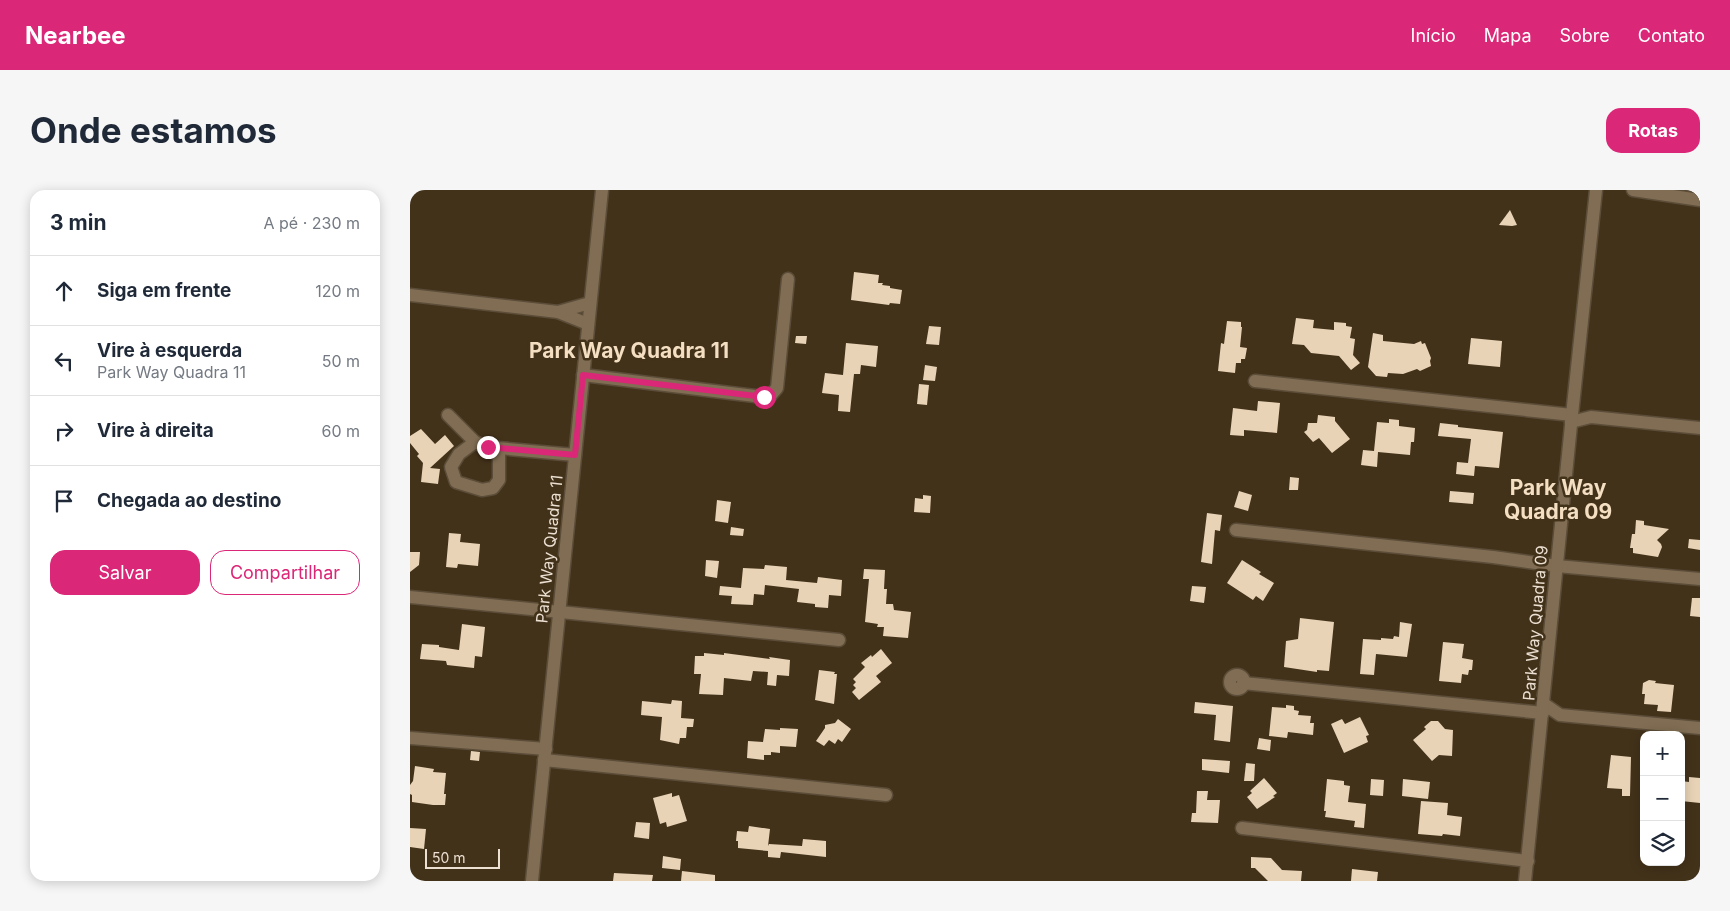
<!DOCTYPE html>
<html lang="pt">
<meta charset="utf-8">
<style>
:root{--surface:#fff;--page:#f6f6f7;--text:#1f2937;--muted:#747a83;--line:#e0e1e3;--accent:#db2777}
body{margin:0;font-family:Inter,sans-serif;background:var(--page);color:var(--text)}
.controls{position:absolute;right:15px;bottom:15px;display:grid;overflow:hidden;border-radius:10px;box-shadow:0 2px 12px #0003}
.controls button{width:45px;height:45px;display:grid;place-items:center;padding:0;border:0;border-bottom:1px solid var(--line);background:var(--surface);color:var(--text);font:25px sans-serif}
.scale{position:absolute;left:15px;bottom:12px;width:75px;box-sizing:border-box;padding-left:5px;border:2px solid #ebe0d2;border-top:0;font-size:14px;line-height:18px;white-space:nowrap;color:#ebe0d2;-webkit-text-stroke:4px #43321a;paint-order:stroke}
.stop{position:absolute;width:15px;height:15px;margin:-11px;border:4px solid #db2777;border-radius:50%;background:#fff}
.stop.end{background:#db2777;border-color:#fff;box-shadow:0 1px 5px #0008}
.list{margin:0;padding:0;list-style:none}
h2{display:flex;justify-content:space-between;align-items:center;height:65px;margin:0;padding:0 20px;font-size:21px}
h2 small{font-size:16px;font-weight:400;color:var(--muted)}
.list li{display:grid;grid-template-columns:32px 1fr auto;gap:15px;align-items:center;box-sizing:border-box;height:70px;padding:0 20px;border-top:1px solid var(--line)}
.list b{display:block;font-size:19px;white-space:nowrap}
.list p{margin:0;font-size:16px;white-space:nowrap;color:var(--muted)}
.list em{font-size:16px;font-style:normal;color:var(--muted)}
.actions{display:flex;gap:10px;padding:15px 20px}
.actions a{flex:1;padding:11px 0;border:1px solid var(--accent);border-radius:15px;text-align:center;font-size:18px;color:var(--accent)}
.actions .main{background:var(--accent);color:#fff}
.icon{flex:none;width:28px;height:28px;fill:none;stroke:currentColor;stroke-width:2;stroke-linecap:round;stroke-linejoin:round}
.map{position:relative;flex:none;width:1290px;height:691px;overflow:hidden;border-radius:15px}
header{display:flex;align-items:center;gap:30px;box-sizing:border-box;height:70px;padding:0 25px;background:var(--accent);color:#fff}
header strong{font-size:24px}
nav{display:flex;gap:28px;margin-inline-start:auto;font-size:18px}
.intro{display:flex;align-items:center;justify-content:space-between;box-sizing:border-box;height:120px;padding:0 30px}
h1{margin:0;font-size:35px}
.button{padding:12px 22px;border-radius:15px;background:var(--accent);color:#fff;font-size:18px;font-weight:700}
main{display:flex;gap:30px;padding:0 30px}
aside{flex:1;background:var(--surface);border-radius:15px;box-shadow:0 2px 12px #0003}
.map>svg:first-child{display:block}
.building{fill:#e8d3b7}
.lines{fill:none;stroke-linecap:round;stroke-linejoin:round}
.minor-casing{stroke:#5b4d39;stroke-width:15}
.minor{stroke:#806d53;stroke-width:12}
.route{stroke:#db2777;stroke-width:6}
.labels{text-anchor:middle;stroke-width:5;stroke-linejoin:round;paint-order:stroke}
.street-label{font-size:16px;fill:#ebe0d2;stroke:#43321a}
.district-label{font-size:21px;font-weight:bold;fill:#f4dfc2;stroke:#43321a}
</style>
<header>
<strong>Nearbee</strong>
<nav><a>Início</a><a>Mapa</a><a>Sobre</a><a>Contato</a></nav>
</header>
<div class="intro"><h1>Onde estamos</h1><a class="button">Rotas</a></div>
<main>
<aside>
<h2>3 min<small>A pé · 230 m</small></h2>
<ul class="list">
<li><svg class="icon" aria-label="ahead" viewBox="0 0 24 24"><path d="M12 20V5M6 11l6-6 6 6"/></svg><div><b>Siga em frente</b></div><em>120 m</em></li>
<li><svg class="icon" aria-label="left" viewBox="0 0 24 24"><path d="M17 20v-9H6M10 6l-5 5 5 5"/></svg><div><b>Vire à esquerda</b><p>Park Way Quadra 11</p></div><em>50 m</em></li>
<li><svg class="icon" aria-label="right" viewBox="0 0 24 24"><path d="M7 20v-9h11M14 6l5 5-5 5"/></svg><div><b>Vire à direita</b></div><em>60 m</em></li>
<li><svg class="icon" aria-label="arrive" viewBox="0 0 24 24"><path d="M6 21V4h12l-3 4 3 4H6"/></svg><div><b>Chegada ao destino</b></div></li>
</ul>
<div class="actions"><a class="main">Salvar</a><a>Compartilhar</a></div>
</aside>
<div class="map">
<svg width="1290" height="691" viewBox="0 0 1290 691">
<rect width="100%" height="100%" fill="#43321a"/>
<g class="building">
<path d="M1100,20L1107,35L1102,36L1089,35Z"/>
<path d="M444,82L469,85L468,93H473L472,95L480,96V98L492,100L490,114L480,113L479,115L441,110Z"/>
<path d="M886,128L904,130L903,138L924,140V132L936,133V136L942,137L940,148L945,149L943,165L950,173L941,180L929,166L901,163L894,155L882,154Z"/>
<path d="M817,131L831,132V137H832L830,157L837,158L835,169H831V173H826L825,183L808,181L811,153L814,154Z"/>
<path d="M519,136L531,137L529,155L516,154Z"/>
<path d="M963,143L973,145V151L1004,154L1011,151L1012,154L1015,153L1021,168L1020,171L1021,176L1010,181L1007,179L993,184L978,183L977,187L966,186L958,177Z"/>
<path d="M386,146H397L396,154L385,153Z"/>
<path d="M1061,148L1092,151L1090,177L1058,174Z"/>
<path d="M436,153L468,156L466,177L451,175L450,184H444L440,222L428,221L429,205L412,203L415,183L433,185Z"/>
<path d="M515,175L527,177L525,191L513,190Z"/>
<path d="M509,194L519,195L517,215L507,214Z"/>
<path d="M848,211L870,213L867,243L834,240V246L820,245L823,218L847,221Z"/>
<path d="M908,225L925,227V231L940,249L922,263L909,248L903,252L894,242L897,240L898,233H907Z"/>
<path d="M979,229L989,230V236L1005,238L1004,252H1001L1000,265L968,262L967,277L951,275L953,260L964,261L967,232L979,233Z"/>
<path d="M1030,233L1048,235V237L1093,242L1089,278L1065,276L1064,286L1046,284L1047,272L1058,273L1061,249L1028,246Z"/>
<path d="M11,239L25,254L35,245L44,256L20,278L30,279L28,294L11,292L13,273L7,266L9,264L0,253V246Z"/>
<path d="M880,287L889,288L888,300H879Z"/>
<path d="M829,301L842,305L838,321L824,317Z"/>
<path d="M1040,301L1064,303L1063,314L1039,312Z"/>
<path d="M513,305L521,306L520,323L504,322L505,308L513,309Z"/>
<path d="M307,310L321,312L318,333L305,331Z"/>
<path d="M797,323L812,325L810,341L805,340L802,374L791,372Z"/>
<path d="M1226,330L1234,331V335L1259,339L1247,350L1251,354L1252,357L1248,367L1223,363V358H1220L1222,344H1225Z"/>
<path d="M321,337L334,339L333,346L320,345Z"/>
<path d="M39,343L51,344L50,352L70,354L68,376L48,374L47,378L36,377Z"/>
<path d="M1279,349L1290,350V360L1278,358Z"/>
<path d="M0,362H10L9,375L0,382Z"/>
<path d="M296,370L309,371L307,388L295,386Z"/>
<path d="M832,370L851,382L849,384L864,393L853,411L846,406L843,410L817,393Z"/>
<path d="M355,375L377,377L376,390L407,393L408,387L432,390L431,406L419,405L418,418L405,417V414L387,412L389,399L355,395L354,405L344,404L343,415L321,414L322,406L309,405L310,396L331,398L333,378L354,379Z"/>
<path d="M454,379L475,380L474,399H477L476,414H483L484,420L501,422L498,448L473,446L474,437H467L468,434L455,432L459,389H453Z"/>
<path d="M782,396L796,397L794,413L780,411Z"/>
<path d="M1282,408H1290V427L1280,426Z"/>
<path d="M890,428L924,432L919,481L907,480V482L874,477L876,451L888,449Z"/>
<path d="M990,432L1002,434L997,467L966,464L964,485L950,484L953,449L971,450V448L983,449L984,446L989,447Z"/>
<path d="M52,434L75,437L72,467L65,466L64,478L37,475L36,471L10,469L12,454L29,455V457L49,460Z"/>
<path d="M1033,452L1054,454L1052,468L1063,470L1062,480H1059L1058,485L1052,484L1051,493L1029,491Z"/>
<path d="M471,459L482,473L466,486L471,492L449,510L442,502L446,498L443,495L446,492L443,489L455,477L451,473L461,465L462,467Z"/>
<path d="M294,463L314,465V463L360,469L359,467L380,470L379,486L367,485L366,496L357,495L358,482L343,481L341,491L314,488L313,505L289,504L291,484H284L285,466H294Z"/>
<path d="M409,480L425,482L424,484H427L424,514L405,510Z"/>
<path d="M1239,490L1246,491L1245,493L1264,495L1261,522L1247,521L1248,515L1234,514L1235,504H1232L1233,493Z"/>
<path d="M262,510L272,511L271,528L284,529L283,537H277L276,548H270L269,554L250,550L252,527L231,525L232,511L261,514Z"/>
<path d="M785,512L823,516L820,552L804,550L806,525L784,523Z"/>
<path d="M876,515L884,516V520L889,521L888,525L901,526L900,533H904L903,545L878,542L877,548L859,546L862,517L876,518Z"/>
<path d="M950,527L959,545L956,546L958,552L934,563L921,534L932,529L935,534Z"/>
<path d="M428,529L441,539L432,552L428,549L425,554L419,550L414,556L406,551L415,538V535L425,533Z"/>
<path d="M1021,531H1028L1035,539L1043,540L1042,566L1029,565L1022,571L1003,550L1016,539L1014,537Z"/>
<path d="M370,538L388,539L386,557L370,556V563L361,562V565H354V570L337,568L338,551L353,552L355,539L370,540Z"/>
<path d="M849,548L861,550L860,561L847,559Z"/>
<path d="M61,561L70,562L69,571L60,570Z"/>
<path d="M1201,565L1221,567L1220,606H1212V599L1197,598Z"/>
<path d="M792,569L820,571L819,583L792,580Z"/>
<path d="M836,573L845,574L844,591H834Z"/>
<path d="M5,576L24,579L23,582L36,583L34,604H36L35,615H23L2,612V605L0,604V595L3,591Z"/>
<path d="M1279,587L1290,588V613L1271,611V591L1279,592Z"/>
<path d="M854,588L867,603L863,606L865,607L847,619L837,607L842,603L840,601Z"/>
<path d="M917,589L934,591V595L940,596L938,612L956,614L954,638L944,637L945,631L915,627L916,621H914Z"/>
<path d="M961,589L974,590L973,606L960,605Z"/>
<path d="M993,589L1020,592L1018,609L992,606Z"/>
<path d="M787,601H798L797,610H810L808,633L781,632L782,623H786Z"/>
<path d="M262,603V607L269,605L277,631L257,637L256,632L250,634L243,608Z"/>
<path d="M1011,611L1038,613L1037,625L1052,627L1050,646L1033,644L1032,646L1008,644Z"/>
<path d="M226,632L240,633L239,649L224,647Z"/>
<path d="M339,636L360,639L358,656L359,654L392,656L393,649L416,651V667L371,662L370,668L358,667V661L328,658V651H326L327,641L338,642Z"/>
<path d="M0,638L16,639L14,659L0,657Z"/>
<path d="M253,666L271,669L270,680L252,678Z"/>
<path d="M841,667L861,668L872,680L892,681L891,691H858L845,678H841Z"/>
<path d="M942,679L968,682L967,691H941Z"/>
<path d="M272,681L305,685V691H271Z"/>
<path d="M204,683L243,685L242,691H203Z"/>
</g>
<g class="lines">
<g class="minor-casing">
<g id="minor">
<path d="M1223,0L1290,10"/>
<path d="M0,105L148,122L178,134"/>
<path d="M148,122L180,113"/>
<path d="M173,185L353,207L360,206L367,198L378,89"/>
<path d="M845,191L1162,225"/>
<path d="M38,225L65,252L77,257L165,265"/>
<path d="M1161,232L1181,227L1290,238"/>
<path d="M65,252L49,264L41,277L46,292L72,300L83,298L89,290V259"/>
<path d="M826,340L1083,367L1147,376L1290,389"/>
<path d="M0,407L429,450"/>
<circle cx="827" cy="492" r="7"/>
<path d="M833,493L1133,523"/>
<path d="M1134,514L1150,525L1290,538"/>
<path d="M0,548L136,559"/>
<path d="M134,570L476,605"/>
<path d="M832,638L1118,671"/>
<path d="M122,691L192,0"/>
<path d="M1115,691L1162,225L1186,0"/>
</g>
</g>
<use href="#minor" class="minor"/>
</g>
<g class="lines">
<path class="route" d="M78,257L165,265L173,185L354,207"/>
</g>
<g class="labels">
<g class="street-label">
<text transform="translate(139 359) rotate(-84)" y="6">Park Way Quadra 11</text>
<text transform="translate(1125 433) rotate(-85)" y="6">Park Way Quadra 09</text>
</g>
<g class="district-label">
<text x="219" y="168">Park Way Quadra 11</text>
<text x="1148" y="305">Park Way<tspan x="1148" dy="24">Quadra 09</tspan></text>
</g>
</g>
</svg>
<div class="controls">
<button>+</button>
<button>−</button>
<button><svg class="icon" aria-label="layers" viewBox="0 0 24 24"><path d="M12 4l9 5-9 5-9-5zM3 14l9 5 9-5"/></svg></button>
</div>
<div class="scale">50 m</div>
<div class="stop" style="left:354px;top:207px"></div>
<div class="stop end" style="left:78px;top:257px"></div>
</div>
</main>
